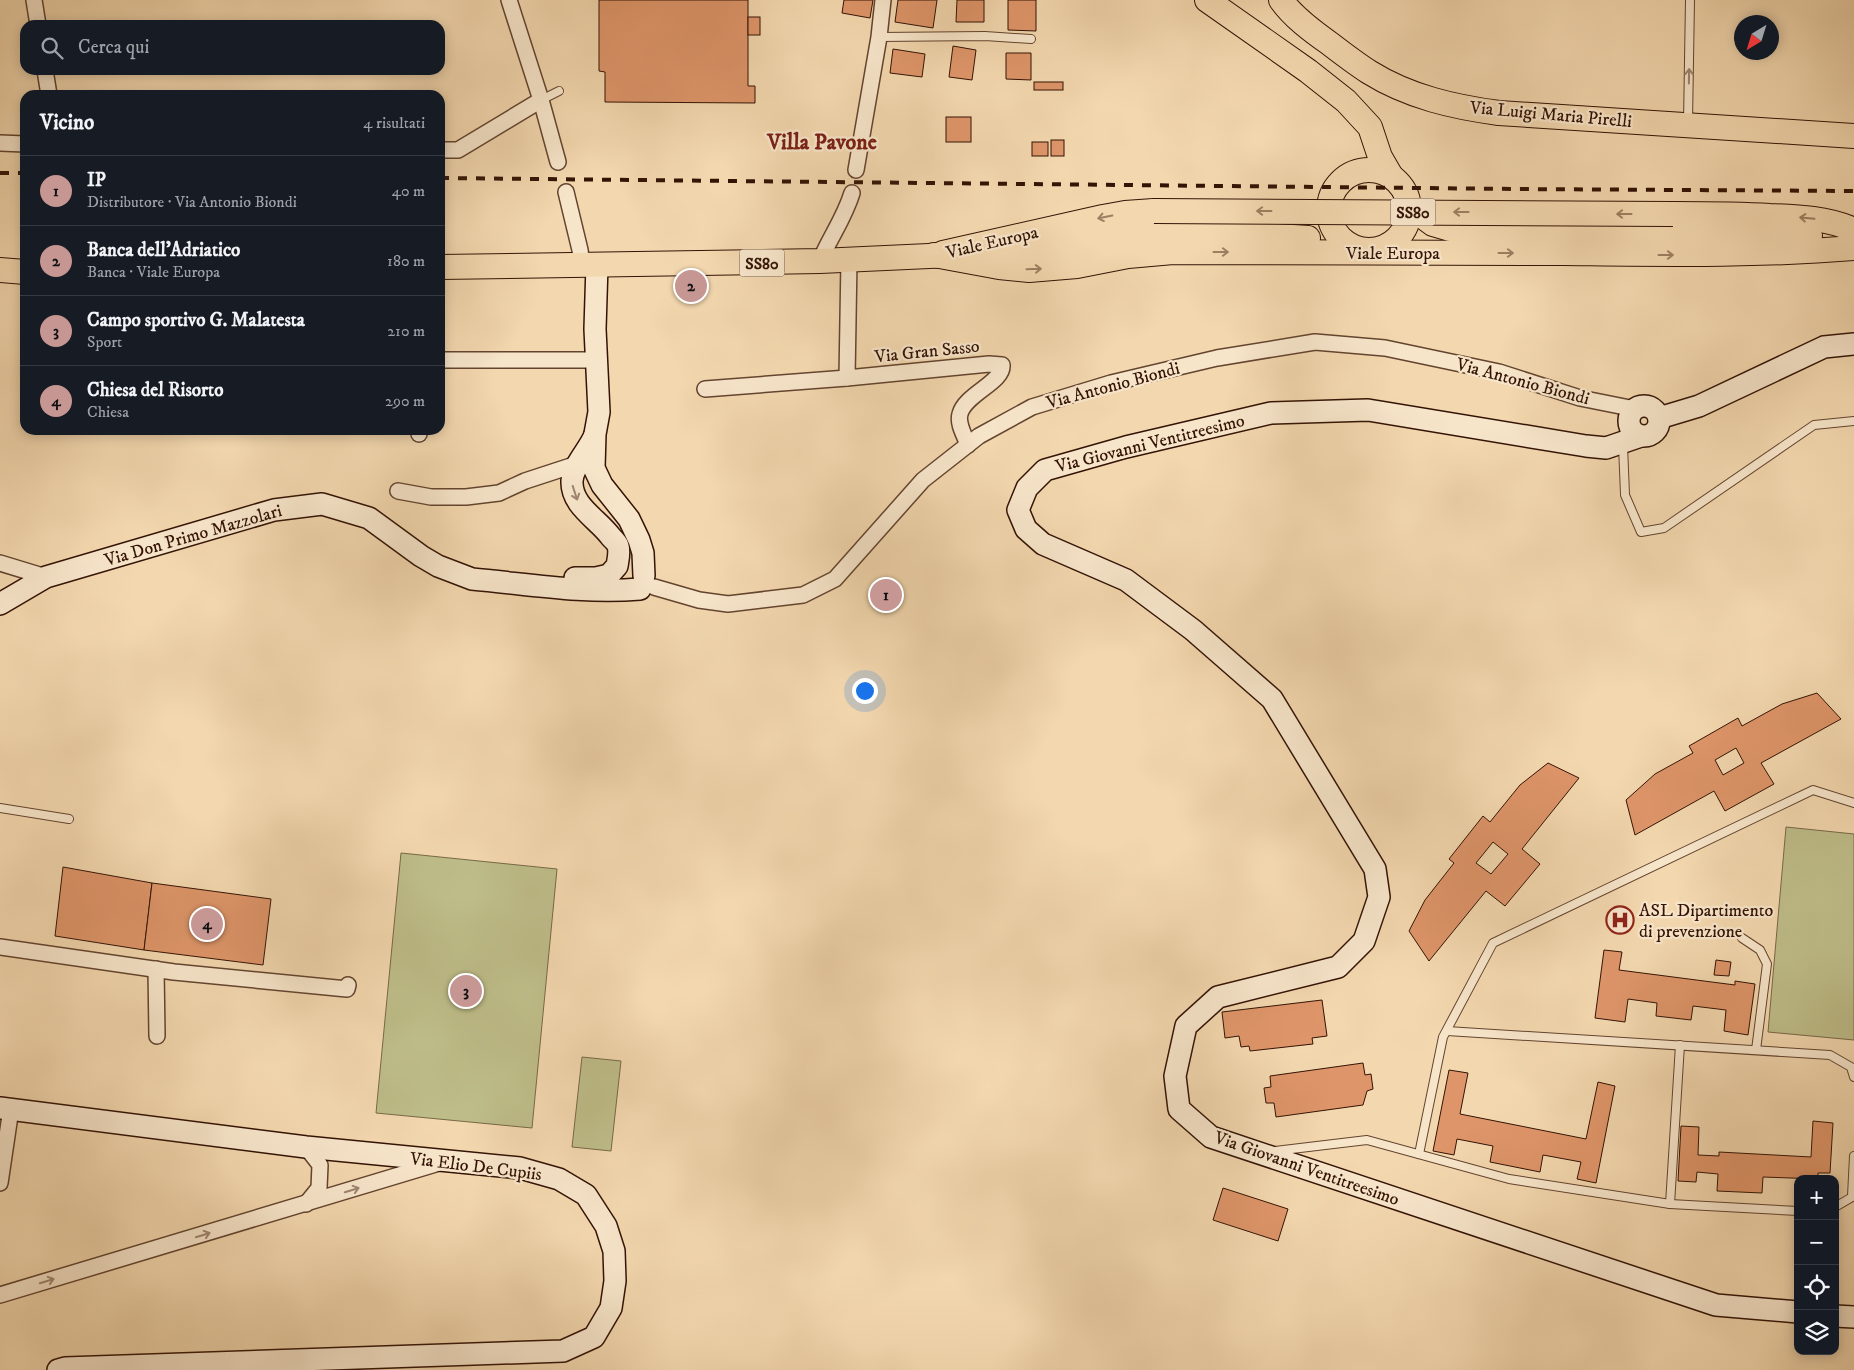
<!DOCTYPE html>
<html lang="it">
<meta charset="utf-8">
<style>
:root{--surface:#171b24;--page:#20242c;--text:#f1f3f6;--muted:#9ea1a6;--line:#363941;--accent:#c59692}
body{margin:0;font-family:"IM FELL DW Pica",serif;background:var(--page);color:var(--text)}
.controls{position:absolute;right:15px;bottom:15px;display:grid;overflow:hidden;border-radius:10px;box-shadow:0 2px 12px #0003}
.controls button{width:45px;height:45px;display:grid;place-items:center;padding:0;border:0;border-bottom:1px solid var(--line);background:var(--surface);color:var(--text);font:25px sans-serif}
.compass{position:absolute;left:1734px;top:15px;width:45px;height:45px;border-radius:50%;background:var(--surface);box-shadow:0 2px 12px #0003;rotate:218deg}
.you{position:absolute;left:864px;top:690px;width:18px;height:18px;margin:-12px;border:4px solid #fff;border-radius:50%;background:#1a73e8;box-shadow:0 0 0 8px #1a73e833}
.badge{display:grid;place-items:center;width:32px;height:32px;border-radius:50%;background:var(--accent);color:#111;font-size:16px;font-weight:700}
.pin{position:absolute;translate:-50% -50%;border:2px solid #fff;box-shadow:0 1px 5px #0006}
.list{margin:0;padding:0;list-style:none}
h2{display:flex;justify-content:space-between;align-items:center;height:65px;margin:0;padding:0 20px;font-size:21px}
h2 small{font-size:16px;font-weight:400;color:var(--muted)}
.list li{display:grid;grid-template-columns:32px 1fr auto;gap:15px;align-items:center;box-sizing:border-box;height:70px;padding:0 20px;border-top:1px solid var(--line)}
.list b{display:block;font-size:19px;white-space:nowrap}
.list p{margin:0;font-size:16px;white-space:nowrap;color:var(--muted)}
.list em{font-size:16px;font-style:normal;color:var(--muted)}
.icon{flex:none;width:28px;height:28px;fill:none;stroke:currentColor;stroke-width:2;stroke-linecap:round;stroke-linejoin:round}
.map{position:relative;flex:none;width:1854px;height:1370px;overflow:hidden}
.search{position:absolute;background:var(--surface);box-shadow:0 2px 12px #0003;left:20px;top:20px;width:425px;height:55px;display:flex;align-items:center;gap:12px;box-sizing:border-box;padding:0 18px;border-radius:15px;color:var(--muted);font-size:19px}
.panel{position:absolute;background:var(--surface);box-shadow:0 2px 12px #0003;left:20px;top:90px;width:425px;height:345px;border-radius:15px}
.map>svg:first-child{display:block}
.green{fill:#bebd89;stroke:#786847}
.building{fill:#de9569;stroke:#331305;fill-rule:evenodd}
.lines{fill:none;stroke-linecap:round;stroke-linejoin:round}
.lane-casing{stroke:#63442f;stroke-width:10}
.street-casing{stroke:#63442f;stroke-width:18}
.secondary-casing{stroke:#331305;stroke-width:24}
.primary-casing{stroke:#331305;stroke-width:26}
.lane{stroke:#f7e5ca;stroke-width:8}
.street{stroke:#f7e5ca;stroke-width:15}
.secondary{stroke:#f7e5ca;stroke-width:21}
.primary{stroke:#f3d7ae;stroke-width:24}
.rail{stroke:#331305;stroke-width:4;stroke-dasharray:9 9;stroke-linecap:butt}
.primary-bridge-casing{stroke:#331305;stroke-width:26;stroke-linecap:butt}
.primary-bridge{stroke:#f3d7ae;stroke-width:24}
.oneway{stroke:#9f8671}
.oneway2{stroke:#9d7f62}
.labels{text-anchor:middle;stroke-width:4.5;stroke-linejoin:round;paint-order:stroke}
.shield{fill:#f7e5ca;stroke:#6e5240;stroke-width:1}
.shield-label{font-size:16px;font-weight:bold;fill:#331305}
.street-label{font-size:18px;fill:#331305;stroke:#f7e5ca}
.poi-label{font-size:18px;fill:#331305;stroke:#f7e5ca;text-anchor:start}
.district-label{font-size:22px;font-weight:bold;fill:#7a1f14;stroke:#f7e5ca}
</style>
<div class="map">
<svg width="1854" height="1370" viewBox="0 0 1854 1370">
<rect width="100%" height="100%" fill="#f3d7ae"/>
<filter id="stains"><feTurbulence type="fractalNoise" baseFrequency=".004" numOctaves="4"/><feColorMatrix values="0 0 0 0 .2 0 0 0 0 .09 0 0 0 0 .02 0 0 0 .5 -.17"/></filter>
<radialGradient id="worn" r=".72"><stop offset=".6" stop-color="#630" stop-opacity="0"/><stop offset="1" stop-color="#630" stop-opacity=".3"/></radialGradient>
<g class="green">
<path d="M1786,827L1854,834V1040L1768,1032Z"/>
<path d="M401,853L557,869L532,1128L376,1113Z"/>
<path d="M582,1057L621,1061L611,1151L572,1147Z"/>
</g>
<g class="building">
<path d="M599,0H748V86H755V103L605,102V72L599,71Z"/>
<path d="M844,0H873L870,18L842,13Z"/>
<path d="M898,0H937L933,28L895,22Z"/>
<path d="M957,0H984V22H956Z"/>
<path d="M1008,0H1036V31L1008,30Z"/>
<rect x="748" y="17" width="12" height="18"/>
<path d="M953,46L976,50L972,80L949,77Z"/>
<path d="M893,49L925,54L922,77L890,73Z"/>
<path d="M1006,53H1031V80L1006,79Z"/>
<rect x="1034" y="82" width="29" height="8"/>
<rect x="946" y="117" width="25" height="25"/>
<rect x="1051" y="140" width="13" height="16"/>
<rect x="1032" y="142" width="16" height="14"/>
<path d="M1817,693L1841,719L1761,763L1774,784L1725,811L1714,791L1635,835L1626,800L1655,774L1693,753L1689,746L1738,718L1742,726L1782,704ZM1736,748L1744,763L1723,775L1715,760Z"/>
<path d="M1548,763L1579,778L1522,849L1540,864L1505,906L1486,891L1429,961L1409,931L1425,900L1454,863L1449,859L1483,816L1490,822L1520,785ZM1493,842L1508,854L1491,874L1476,863Z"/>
<path d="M63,867L152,883L144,950L55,936Z"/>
<path d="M152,883L271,899L263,965L144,950Z"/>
<path d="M1604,950L1622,952L1619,970L1735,985V981L1755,984L1748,1035L1724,1031L1726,1010L1693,1006L1691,1020L1656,1016L1657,1003L1628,999L1625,1022L1595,1018Z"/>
<path d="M1716,960L1731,962L1729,976L1714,975Z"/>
<path d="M1322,1000L1327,1036L1312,1038L1313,1044L1250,1051L1249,1046L1241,1047L1239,1036L1225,1038L1222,1012Z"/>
<path d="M1363,1063L1365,1075L1371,1074L1373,1089L1367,1091L1363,1105L1276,1117L1274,1103H1266L1264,1088L1271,1087L1270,1076Z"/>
<path d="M1449,1070L1468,1073L1460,1114L1586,1139L1598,1082L1615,1086L1596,1183L1577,1179L1581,1162L1543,1155L1540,1172L1490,1162L1493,1146L1457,1139L1454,1155L1433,1151Z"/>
<path d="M1813,1121L1833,1123L1830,1173H1818V1179L1763,1177L1762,1193L1717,1191L1718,1174L1697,1172L1696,1182L1678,1181L1681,1126L1699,1127L1698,1155L1719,1156V1152L1811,1157Z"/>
<path d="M1223,1188L1288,1209L1278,1241L1213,1220Z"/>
</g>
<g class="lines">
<g class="lane-casing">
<g id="lane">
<path d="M879,37L985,36L1031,39"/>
<path d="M541,100L559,91"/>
<path d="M1688,122L1690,0"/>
<path d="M1623,445L1625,495L1641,532L1664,528L1814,425L1854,421"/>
<path d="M0,808L69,819"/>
<path d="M1742,938L1760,950L1767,964L1756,1050"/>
<path d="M1447,1031L1830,1055L1851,1067L1854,1077"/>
<path d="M1275,1151L1367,1140L1509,1179L1670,1204L1798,1211"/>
<path d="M1419,1154L1443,1037L1493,943L1813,790L1854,803"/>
<path d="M1852,1196L1854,1156"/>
<path d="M1670,1204L1680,1045"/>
<path d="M1835,1207L1854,1196"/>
</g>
</g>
<g class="street-casing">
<g id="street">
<path d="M34,0L38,25"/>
<path d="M509,0L541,100L558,162"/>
<path d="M45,70L49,95"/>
<path d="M0,143L25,144"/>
<path d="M440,150H458L541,100"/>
<path d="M856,170L879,37L883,0"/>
<path d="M566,192L580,250L582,265"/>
<path d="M849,260L847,378L989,364L1002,365C1004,382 965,394 960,414C957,424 965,436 968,445"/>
<path d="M820,261C830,237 844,219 852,193"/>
<path d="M440,360H597"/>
<path d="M705,389L847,378"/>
<path d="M419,434V430"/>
<path d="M398,491L431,497H466L499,493L525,481L577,464"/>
<path d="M0,563L46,577"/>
<path d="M654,587L699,600L728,604L803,595L835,579L923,480L979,436L1032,407L1111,383L1217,358L1315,342L1385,348L1499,372L1580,398L1635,409"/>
<path d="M0,947L174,972L347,989L348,985"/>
<path d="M156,969L157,1036"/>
<path d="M0,1183L11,1109"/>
<path d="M306,1204L319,1188L320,1165L306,1147"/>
<path d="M0,1295L439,1163"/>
</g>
</g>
<g class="secondary-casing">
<g id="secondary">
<path d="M597,265L595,329L599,412L595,434L594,468L602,485L629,519L639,540L643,553L644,576"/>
<circle cx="1644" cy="421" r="15"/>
<path d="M1659,418L1699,406L1824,347L1854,344"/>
<path d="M1641,436L1606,448L1586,446L1368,410L1271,413L1126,447L1045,470L1027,488L1018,510L1026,529L1043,544L1126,580L1193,630L1272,699L1375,869L1379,897L1364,941L1338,967L1218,997L1186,1026L1175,1076L1179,1109L1211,1137L1716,1305L1798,1312"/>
<path d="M575,578H596L609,575L617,566C618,560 620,552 618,546C617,543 613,539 611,537C598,519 571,506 572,481C573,465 588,451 594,437"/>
<path d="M0,604L46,577L274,510L322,504L369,518L421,556L438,566L472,579C528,584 584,594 640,589"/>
<path d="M0,1108L306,1147L520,1168L559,1179L586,1195L606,1226L614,1251L615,1281L611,1308L594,1337L563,1351L65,1368L58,1370"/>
<path d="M1835,1316L1854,1317"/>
</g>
</g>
<g class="primary-casing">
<g id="primary">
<path d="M1207,0L1308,71L1346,101L1370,127L1380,157L1391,176"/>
<path d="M1281,0C1293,17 1312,31 1329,43C1342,53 1355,63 1369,72C1409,97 1454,107 1499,113L1854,136"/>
<circle cx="1369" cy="210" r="40"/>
<path d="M1410,207L1433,224L1450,229L1473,233L1810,236"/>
<path d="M1673,214C1705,214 1738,214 1770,216C1799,217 1828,218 1854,230"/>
<path d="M943,253L1103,217L1125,213L1154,211"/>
<path d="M997,254C1043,253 1087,241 1133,235C1177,229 1223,232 1267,233L1277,236L1308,238"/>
<path d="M934,255L999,267L1029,270L1077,266L1128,256L1173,252C1303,253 1433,252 1563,253C1660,254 1757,256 1854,248"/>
<path d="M440,267L820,261L951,255"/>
<path d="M0,270L25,272"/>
</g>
</g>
<use href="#lane" class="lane"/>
<use href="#street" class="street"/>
<use href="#secondary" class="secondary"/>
<use href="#primary" class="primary"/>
<g class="rail">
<path d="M0,173H25"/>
<path d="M440,178L1516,189L1854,191"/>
</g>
<g class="primary-bridge-casing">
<path id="primary-bridge" d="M1154,211L1673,214"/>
</g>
<use href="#primary-bridge" class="primary-bridge"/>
</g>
<defs><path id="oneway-shaft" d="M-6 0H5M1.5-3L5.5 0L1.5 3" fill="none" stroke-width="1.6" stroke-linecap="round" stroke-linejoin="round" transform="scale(1.25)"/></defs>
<g class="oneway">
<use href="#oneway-shaft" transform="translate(1689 76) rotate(-89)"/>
<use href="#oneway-shaft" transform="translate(575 493) rotate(72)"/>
<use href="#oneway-shaft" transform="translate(352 1190) rotate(-17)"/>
<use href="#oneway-shaft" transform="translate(203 1235) rotate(-17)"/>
<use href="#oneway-shaft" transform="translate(47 1281) rotate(-17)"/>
</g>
<g class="oneway2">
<use href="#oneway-shaft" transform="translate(1264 211) rotate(-180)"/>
<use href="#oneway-shaft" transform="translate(1461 212) rotate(-180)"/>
<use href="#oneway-shaft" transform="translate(1624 214) rotate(-180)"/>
<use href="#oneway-shaft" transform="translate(1105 217) rotate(169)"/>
<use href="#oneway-shaft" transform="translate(1807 218) rotate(-175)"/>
<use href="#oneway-shaft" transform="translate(1221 252)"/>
<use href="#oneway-shaft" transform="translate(1506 253)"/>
<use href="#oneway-shaft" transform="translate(1666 255)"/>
<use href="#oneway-shaft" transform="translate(1034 269) rotate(-2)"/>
</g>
<defs>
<g id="hospital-ring" transform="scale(1.4375)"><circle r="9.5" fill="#f7e5ca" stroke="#8f2418" stroke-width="1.5"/><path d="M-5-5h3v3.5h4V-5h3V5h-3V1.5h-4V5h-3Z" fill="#8f2418"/></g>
</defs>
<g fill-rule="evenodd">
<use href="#hospital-ring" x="1620" y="920"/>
</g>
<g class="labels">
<g class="shield">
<rect x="1390.5" y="198.5" width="45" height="27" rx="4"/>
<rect x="739.5" y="249.5" width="45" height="27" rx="4"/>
</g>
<g class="shield-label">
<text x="1413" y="218">SS80</text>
<text x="762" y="269">SS80</text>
</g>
<g class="street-label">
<text transform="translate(1551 114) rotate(5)" y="6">Via Luigi Maria Pirelli</text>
<text transform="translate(992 242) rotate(-13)" y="6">Viale Europa</text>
<text x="1393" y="259">Viale Europa</text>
<text transform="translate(927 351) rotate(-6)" y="6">Via Gran Sasso</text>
<text transform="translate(1523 381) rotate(15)" y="6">Via Antonio Biondi</text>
<text transform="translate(1113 385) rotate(-15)" y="6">Via Antonio Biondi</text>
<text transform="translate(1150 443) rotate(-14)" y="6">Via Giovanni Ventitreesimo</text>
<text transform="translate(193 535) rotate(-16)" y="6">Via Don Primo Mazzolari</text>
<text transform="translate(476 1166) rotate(7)" y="6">Via Elio De Cupiis</text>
<text transform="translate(1307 1168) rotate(19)" y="6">Via Giovanni Ventitreesimo</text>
</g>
<g class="poi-label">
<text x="1639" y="916">ASL Dipartimento<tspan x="1639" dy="21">di prevenzione</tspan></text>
</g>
<g class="district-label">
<text x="822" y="149">Villa Pavone</text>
</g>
</g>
<rect width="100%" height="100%" filter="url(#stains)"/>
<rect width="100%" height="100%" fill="url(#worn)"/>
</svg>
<div class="controls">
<button>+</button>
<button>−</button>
<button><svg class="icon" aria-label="locate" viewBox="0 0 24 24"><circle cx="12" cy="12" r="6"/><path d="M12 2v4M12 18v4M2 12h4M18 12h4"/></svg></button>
<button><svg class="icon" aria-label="layers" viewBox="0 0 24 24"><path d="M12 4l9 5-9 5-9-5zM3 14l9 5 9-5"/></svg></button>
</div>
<svg class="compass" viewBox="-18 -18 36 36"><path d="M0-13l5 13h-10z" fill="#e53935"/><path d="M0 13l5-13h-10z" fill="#9ea1a6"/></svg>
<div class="you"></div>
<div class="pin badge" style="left:886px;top:595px">1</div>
<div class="pin badge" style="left:691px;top:286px">2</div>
<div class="pin badge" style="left:466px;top:991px">3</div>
<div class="pin badge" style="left:207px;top:924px">4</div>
<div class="search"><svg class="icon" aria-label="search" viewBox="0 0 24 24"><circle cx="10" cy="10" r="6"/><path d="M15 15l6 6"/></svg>Cerca qui</div>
<section class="panel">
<h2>Vicino<small>4 risultati</small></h2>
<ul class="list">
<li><span class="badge">1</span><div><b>IP</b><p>Distributore · Via Antonio Biondi</p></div><em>40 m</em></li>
<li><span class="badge">2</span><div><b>Banca dell'Adriatico</b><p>Banca · Viale Europa</p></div><em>180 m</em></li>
<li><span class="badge">3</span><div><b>Campo sportivo G. Malatesta</b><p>Sport</p></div><em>210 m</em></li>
<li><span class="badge">4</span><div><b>Chiesa del Risorto</b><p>Chiesa</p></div><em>290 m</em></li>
</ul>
</section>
</div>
